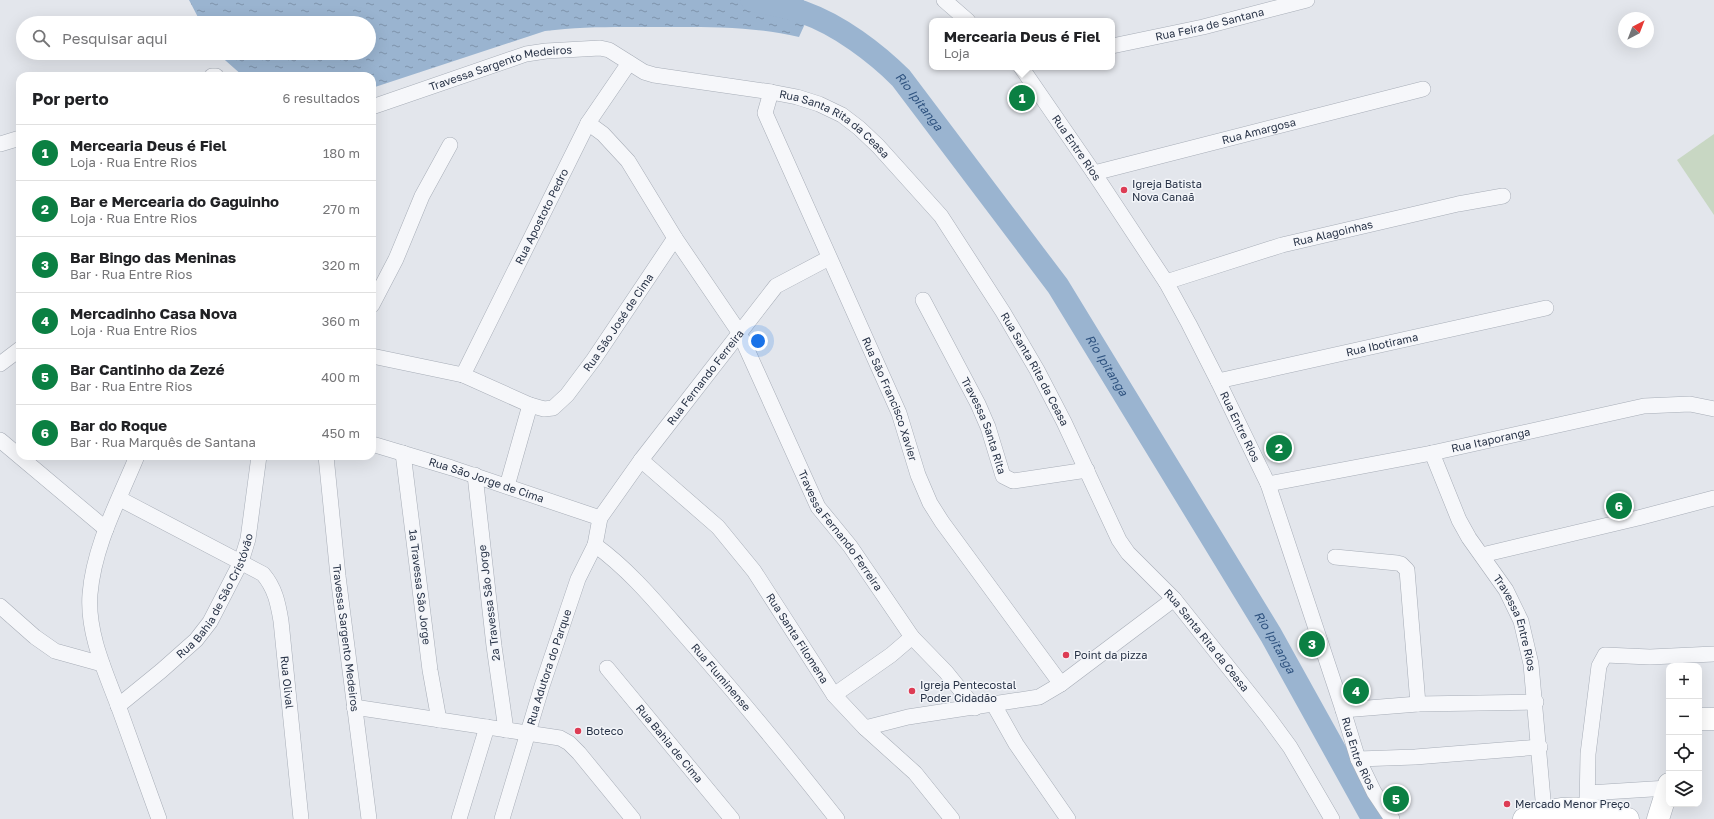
<!DOCTYPE html>
<html lang="pt">
<meta charset="utf-8">
<style>
:root{--surface:#fff;--page:#f6f6f6;--text:#202124;--muted:#757577;--line:#e0e0e0;--accent:#0b8043}
body{margin:0;font-family:"Golos Text",sans-serif;background:var(--page);color:var(--text)}
.controls{position:absolute;right:12px;bottom:12px;display:grid;overflow:hidden;border-radius:8px;box-shadow:0 4px 16px #0002}
.controls button{width:36px;height:36px;display:grid;place-items:center;padding:0;border:0;border-bottom:1px solid var(--line);background:var(--surface);color:var(--text);font:20px sans-serif}
.compass{position:absolute;left:1618px;top:12px;width:36px;height:36px;border-radius:50%;background:var(--surface);box-shadow:0 4px 16px #0002;rotate:42deg}
.you{position:absolute;left:758px;top:341px;width:14px;height:14px;margin:-10px;border:3px solid #fff;border-radius:50%;background:#1a73e8;box-shadow:0 0 0 6px #1a73e833}
.badge{display:grid;place-items:center;width:26px;height:26px;border-radius:50%;background:var(--accent);color:#fff;font-size:13px;font-weight:700}
.pin{position:absolute;translate:-50% -50%;border:2px solid #fff;box-shadow:0 1px 4px #0006}
.popup{position:absolute;left:929px;top:18px;width:186px;height:52px;box-sizing:border-box;display:grid;place-content:center;border-radius:8px;background:var(--surface);filter:drop-shadow(0 1px 3px #0005);font-size:13px;white-space:nowrap;color:var(--muted)}
.popup b{font-size:15px;color:var(--text)}
.popup::after{content:'';position:absolute;left:50%;top:100%;margin-left:-8px;border:8px solid transparent;border-top-color:var(--surface)}
.list{margin:0;padding:0;list-style:none}
h2{display:flex;justify-content:space-between;align-items:center;height:52px;margin:0;padding:0 16px;font-size:17px}
h2 small{font-size:13px;font-weight:400;color:var(--muted)}
.list li{display:grid;grid-template-columns:26px 1fr auto;gap:12px;align-items:center;box-sizing:border-box;height:56px;padding:0 16px;border-top:1px solid var(--line)}
.list b{display:block;font-size:15px;white-space:nowrap}
.list p{margin:0;font-size:13px;white-space:nowrap;color:var(--muted)}
.list em{font-size:13px;font-style:normal;color:var(--muted)}
.icon{flex:none;width:22px;height:22px;fill:none;stroke:currentColor;stroke-width:2;stroke-linecap:round;stroke-linejoin:round}
.map{position:relative;flex:none;width:1714px;height:819px;overflow:hidden}
.search{position:absolute;background:var(--surface);box-shadow:0 4px 16px #0002;left:16px;top:16px;width:360px;height:44px;display:flex;align-items:center;gap:10px;box-sizing:border-box;padding:0 14px;border-radius:22px;color:var(--muted);font-size:15px}
.panel{position:absolute;background:var(--surface);box-shadow:0 4px 16px #0002;left:16px;top:72px;width:360px;height:388px;border-radius:12px}
.map>svg:first-child{display:block}
.green{fill:#c8d7c3}
.water{fill:url(#water-ripples)}
.lines{fill:none;stroke-linecap:round;stroke-linejoin:round}
.river{stroke:#9ab4d0;stroke-width:23}
.street-casing{stroke:#a7adb7;stroke-width:16}
.secondary-casing{stroke:#a7adb7;stroke-width:23}
.street{stroke:#f6f7fa;stroke-width:15}
.secondary{stroke:#fff;stroke-width:22}
.poi-dot{fill:#dd3c54;stroke:#f3f5f9;stroke-width:1.5}
.labels{text-anchor:middle;stroke-width:3;stroke-linejoin:round;paint-order:stroke}
.street-label{font-size:11px;fill:#283347;stroke:#f3f5f9}
.poi-label{font-size:11px;fill:#283347;stroke:#f3f5f9;text-anchor:start}
.water-label{font-size:12px;font-style:italic;fill:#2e527f;stroke:#f3f5f9}
</style>
<div class="map">
<svg width="1714" height="819" viewBox="0 0 1714 819">
<defs>
<pattern id="water-ripples" width="26" height="14" patternUnits="userSpaceOnUse"><rect width="26" height="14" fill="#9ab4d0"/><path d="M2 4q2-2 4 0t4 0M15 11q2-2 4 0t4 0" fill="none" stroke="#7e93ab"/></pattern>
</defs>
<rect width="100%" height="100%" fill="#e3e6ec"/>
<path class="green" d="M1714,134V215L1677,160Z"/>
<path class="water" d="M189,0H804L803,3L813,6L799,37C752,26 705,27 657,27C620,27 582,26 545,31L372,88V76H243L217,53H369V23H201Z"/>
<g class="lines">
<path class="river" id="s1" d="M752,0C769,4 788,7 805,13C839,25 876,53 901,78L1058,286L1271,635L1373,819"/>
<g class="street-casing">
<g id="street">
<path d="M944,0L968,21"/>
<path id="s2" d="M1112,46L1203,27L1307,0"/>
<path id="s3" d="M1021,67L1094,173L1166,282L1189,324L1218,381L1268,484L1343,710L1358,759L1374,792L1392,819"/>
<path d="M212,76H216"/>
<path id="s4" d="M771,92L765,113L899,413L918,475L930,503L942,522L1061,684"/>
<path id="s5" d="M372,107L526,54L546,51L600,48L609,50L644,72L654,75L771,92L797,97L819,104L842,115L859,128L878,146L941,216L1003,312L1037,370L1064,422L1119,540L1128,553L1174,599L1268,717L1290,747L1332,819"/>
<path id="s6" d="M588,123L603,134L628,161L675,238L739,332L818,507L850,546L912,637L946,672L975,708"/>
<path d="M0,144L20,138"/>
<path id="s7" d="M1094,173L1423,89"/>
<path id="s8" d="M1166,282L1282,245L1458,204L1503,196"/>
<path id="s9" d="M923,300L978,404L988,427L1003,476L1013,481L1087,470"/>
<path d="M372,305L396,259L422,196L450,145"/>
<path id="s10" d="M372,356L463,375L530,405L544,409L553,408L567,395L594,359L675,238"/>
<path d="M0,364L20,349"/>
<path id="s11" d="M463,375L588,123L629,63"/>
<path id="s12" d="M1218,381L1546,308"/>
<path d="M0,440L106,529"/>
<path id="s13" d="M372,444L452,468L600,518"/>
<path d="M403,453L430,670L439,720"/>
<path id="s14" d="M1432,453L1459,520L1469,538L1506,590L1521,621L1531,664L1544,811"/>
<path d="M137,456C119,500 94,545 90,594C87,633 105,671 119,708C132,745 146,782 159,819"/>
<path id="s15" d="M326,456L338,576L369,819"/>
<path id="s16" d="M641,460L718,527L754,571L834,695L865,728L915,773L952,819"/>
<path d="M475,475L494,646L506,730"/>
<path id="s17" d="M1268,484L1432,453L1644,406L1690,404L1714,409"/>
<path d="M507,486L530,405"/>
<path id="s18" d="M120,499L263,574C275,588 278,603 281,621L301,819"/>
<path id="s19" d="M595,545C632,572 658,605 688,639C740,698 789,758 837,819"/>
<path d="M1482,555L1638,518L1714,498"/>
<path d="M1335,557L1397,563L1401,564L1407,570L1418,704"/>
<path d="M0,606L35,637L55,651L102,664"/>
<path id="s20" d="M607,668L732,819"/>
<path d="M834,695L891,655L912,637"/>
<path d="M994,705L1016,744L1068,819"/>
<path id="s21" d="M118,706L161,671L196,640L210,622L241,562L248,539L259,456"/>
<path d="M354,707L560,738L569,743L579,753L633,819"/>
<path d="M1343,710L1418,704L1536,702"/>
<path d="M865,728L908,717L1039,697L1061,684L1174,599"/>
<path d="M1358,759L1415,757L1540,747"/>
<path d="M1588,793L1668,788"/>
<path d="M1587,809L1588,754L1599,666L1605,655L1650,657L1714,654"/>
<path d="M459,819L487,727"/>
<path id="s22" d="M502,819L542,686L578,579L595,545L600,518L641,460L776,286L829,258"/>
</g>
</g>
<g class="secondary-casing">
<g id="secondary">
<path d="M1699,719H1714"/>
<path d="M1524,819C1562,803 1590,807 1628,819"/>
<path d="M1658,819L1669,784"/>
</g>
</g>
<use href="#street" class="street"/>
<use href="#secondary" class="secondary"/>
</g>
<g class="poi-dot">
<circle cx="1124" cy="190" r="4"/>
<circle cx="1066" cy="655" r="4"/>
<circle cx="912" cy="691" r="4"/>
<circle cx="578" cy="731" r="4"/>
<circle cx="1507" cy="804" r="4"/>
</g>
<g class="labels">
<g class="street-label">
<text dy="4" stroke="none"><textPath href="#s2" startOffset="100">Rua Feira de Santana</textPath></text>
<text dy="4" stroke="none"><textPath href="#s5" startOffset="135">Travessa Sargento Medeiros</textPath></text>
<text dy="4" stroke="none"><textPath href="#s5" startOffset="489">Rua Santa Rita da Ceasa</textPath></text>
<text dy="4" stroke="none"><textPath href="#s7" startOffset="170">Rua Amargosa</textPath></text>
<text dy="4" stroke="none"><textPath href="#s3" startOffset="98">Rua Entre Rios</textPath></text>
<text dy="4" stroke="none"><textPath href="#s11" startOffset="177">Rua Apostoto Pedro</textPath></text>
<text dy="4" stroke="none"><textPath href="#s8" startOffset="174">Rua Alagoinhas</textPath></text>
<text dy="4" stroke="none"><textPath href="#s10" startOffset="298">Rua São José de Cima</textPath></text>
<text dy="4" stroke="none"><textPath href="#s12" startOffset="168">Rua Ibotirama</textPath></text>
<text dy="4" stroke="none"><textPath href="#s5" startOffset="813">Rua Santa Rita da Ceasa</textPath></text>
<text dy="4" stroke="none"><textPath href="#s22" startOffset="493">Rua Fernando Ferreira</textPath></text>
<text dy="4" stroke="none"><textPath href="#s4" startOffset="334">Rua São Francisco Xavier</textPath></text>
<text dy="4" stroke="none"><textPath href="#s9" startOffset="140">Travessa Santa Rita</textPath></text>
<text dy="4" stroke="none"><textPath href="#s3" startOffset="422">Rua Entre Rios</textPath></text>
<text dy="4" stroke="none"><textPath href="#s17" startOffset="227">Rua Itaporanga</textPath></text>
<text dy="4" stroke="none"><textPath href="#s13" startOffset="120">Rua São Jorge de Cima</textPath></text>
<text dy="4" stroke="none"><textPath href="#s6" startOffset="483">Travessa Fernando Ferreira</textPath></text>
<text transform="translate(420 587) rotate(83)" y="4">1ª Travessa São Jorge</text>
<text dy="4" stroke="none"><textPath href="#s21" startOffset="150">Rua Bahia de São Cristóvão</textPath></text>
<text transform="translate(489 603) rotate(-97)" y="4">2ª Travessa São Jorge</text>
<text dy="4" stroke="none"><textPath href="#s14" startOffset="191">Travessa Entre Rios</textPath></text>
<text dy="4" stroke="none"><textPath href="#s15" startOffset="183">Travessa Sargento Medeiros</textPath></text>
<text dy="4" stroke="none"><textPath href="#s16" startOffset="239">Rua Santa Filomena</textPath></text>
<text dy="4" stroke="none"><textPath href="#s5" startOffset="1137">Rua Santa Rita da Ceasa</textPath></text>
<text dy="4" stroke="none"><textPath href="#s22" startOffset="159">Rua Adutora do Parque</textPath></text>
<text dy="4" stroke="none"><textPath href="#s19" startOffset="183">Rua Fluminense</textPath></text>
<text dy="4" stroke="none"><textPath href="#s18" startOffset="274">Rua Olival</textPath></text>
<text dy="4" stroke="none"><textPath href="#s20" startOffset="98">Rua Bahia de Cima</textPath></text>
<text dy="4" stroke="none"><textPath href="#s3" startOffset="770">Rua Entre Rios</textPath></text>
</g>
<g class="poi-label">
<text x="1132" y="188">Igreja Batista<tspan x="1132" dy="13">Nova Canaã</tspan></text>
<text x="1074" y="659">Point da pizza</text>
<text x="920" y="689">Igreja Pentecostal<tspan x="920" dy="13">Poder Cidadão</tspan></text>
<text x="586" y="735">Boteco</text>
<text x="1515" y="808">Mercado Menor Preço</text>
</g>
<g class="water-label">
<text dy="4" stroke="none"><textPath href="#s1" startOffset="201">Rio Ipitanga</textPath></text>
<text dy="4" stroke="none"><textPath href="#s1" startOffset="525">Rio Ipitanga</textPath></text>
<text dy="4" stroke="none"><textPath href="#s1" startOffset="849">Rio Ipitanga</textPath></text>
</g>
</g>
</svg>
<div class="controls">
<button>+</button>
<button>−</button>
<button><svg class="icon" aria-label="locate" viewBox="0 0 24 24"><circle cx="12" cy="12" r="6"/><path d="M12 2v4M12 18v4M2 12h4M18 12h4"/></svg></button>
<button><svg class="icon" aria-label="layers" viewBox="0 0 24 24"><path d="M12 4l9 5-9 5-9-5zM3 14l9 5 9-5"/></svg></button>
</div>
<svg class="compass" viewBox="-18 -18 36 36"><path d="M0-13l5 13h-10z" fill="#e53935"/><path d="M0 13l5-13h-10z" fill="#757577"/></svg>
<div class="you"></div>
<div class="pin badge" style="left:1022px;top:98px">1</div>
<div class="popup"><b>Mercearia Deus é Fiel</b>Loja</div>
<div class="pin badge" style="left:1279px;top:448px">2</div>
<div class="pin badge" style="left:1312px;top:644px">3</div>
<div class="pin badge" style="left:1356px;top:691px">4</div>
<div class="pin badge" style="left:1396px;top:799px">5</div>
<div class="pin badge" style="left:1619px;top:506px">6</div>
<div class="search"><svg class="icon" aria-label="search" viewBox="0 0 24 24"><circle cx="10" cy="10" r="6"/><path d="M15 15l6 6"/></svg>Pesquisar aqui</div>
<section class="panel">
<h2>Por perto<small>6 resultados</small></h2>
<ul class="list">
<li><span class="badge">1</span><div><b>Mercearia Deus é Fiel</b><p>Loja · Rua Entre Rios</p></div><em>180 m</em></li>
<li><span class="badge">2</span><div><b>Bar e Mercearia do Gaguinho</b><p>Loja · Rua Entre Rios</p></div><em>270 m</em></li>
<li><span class="badge">3</span><div><b>Bar Bingo das Meninas</b><p>Bar · Rua Entre Rios</p></div><em>320 m</em></li>
<li><span class="badge">4</span><div><b>Mercadinho Casa Nova</b><p>Loja · Rua Entre Rios</p></div><em>360 m</em></li>
<li><span class="badge">5</span><div><b>Bar Cantinho da Zezé</b><p>Bar · Rua Entre Rios</p></div><em>400 m</em></li>
<li><span class="badge">6</span><div><b>Bar do Roque</b><p>Bar · Rua Marquês de Santana</p></div><em>450 m</em></li>
</ul>
</section>
</div>
